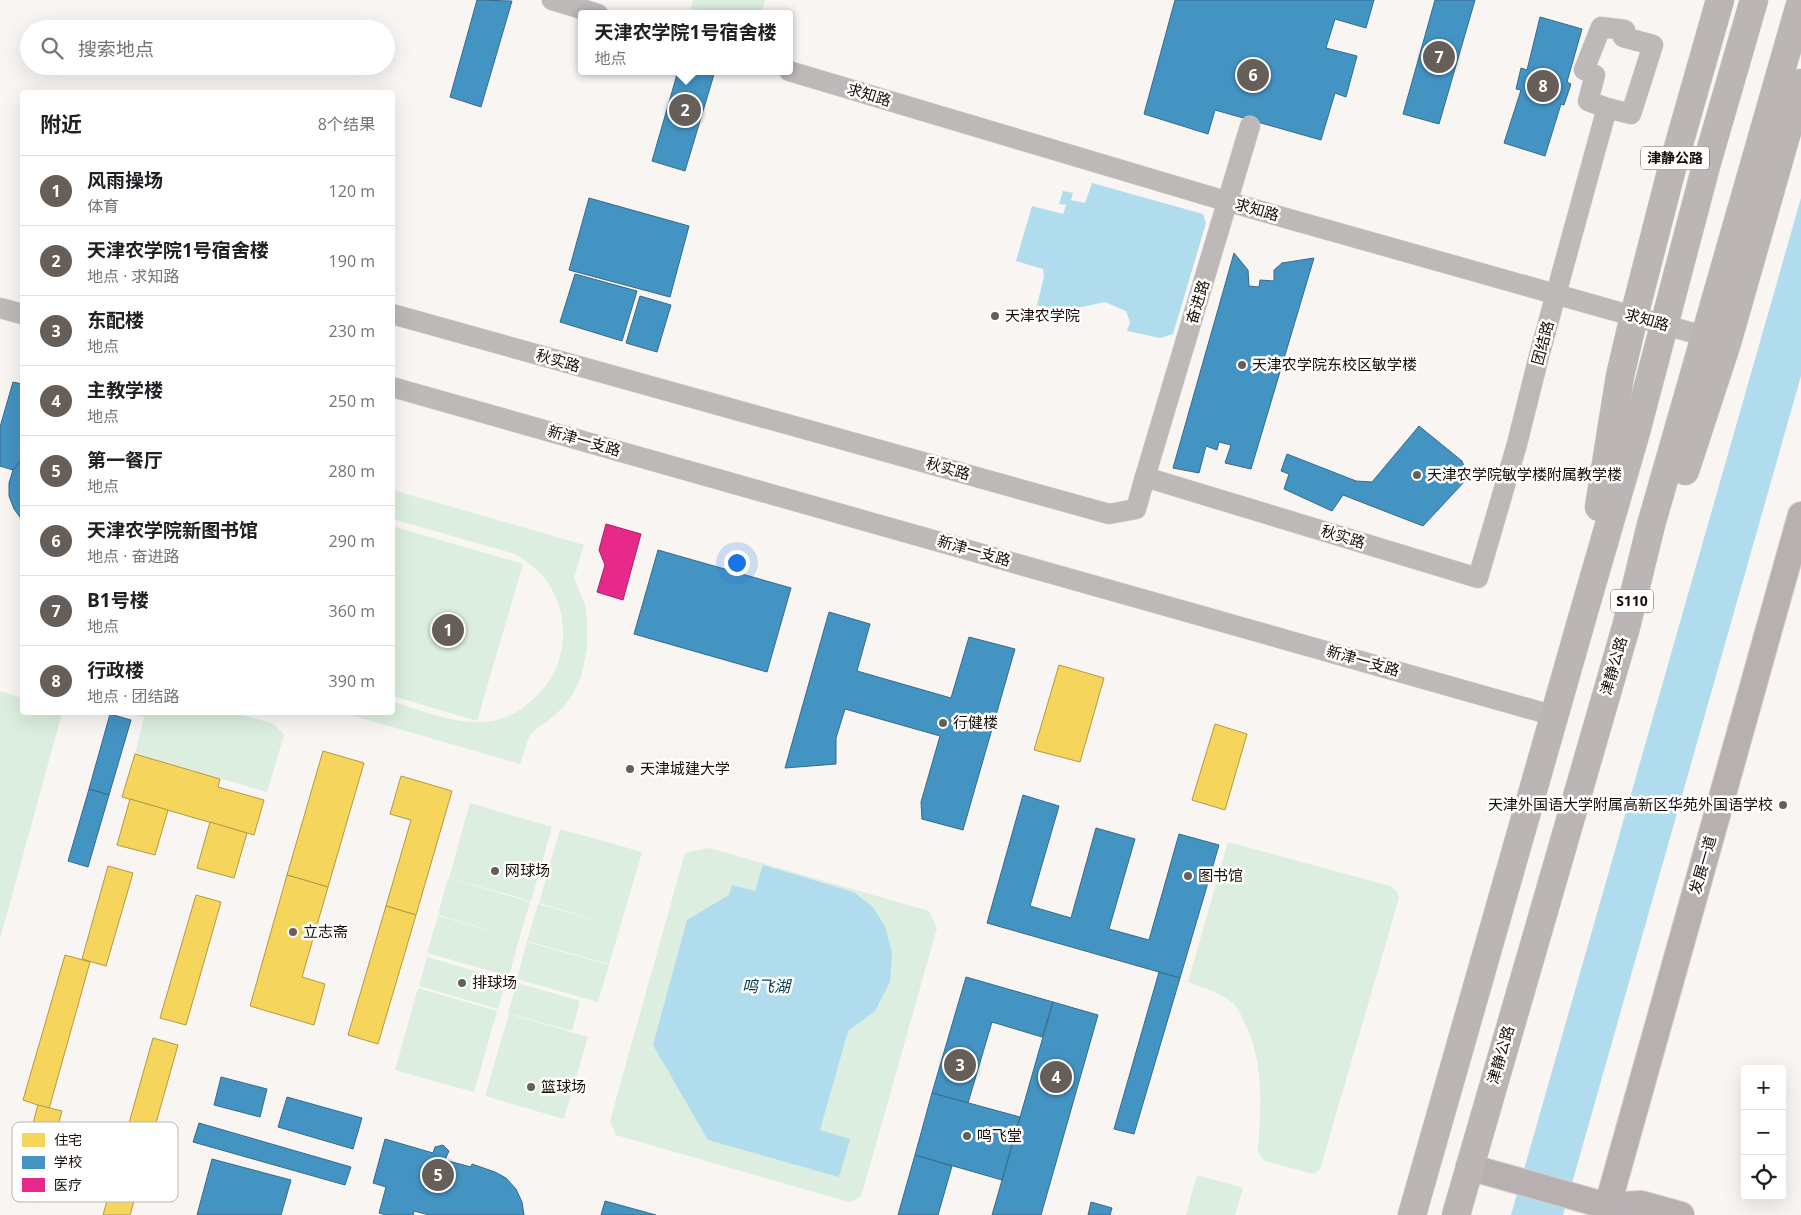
<!DOCTYPE html>
<html lang="zh">
<meta charset="utf-8">
<style>
:root{--surface:#fff;--page:#f6f6f6;--text:#202124;--muted:#757577;--line:#e0e0e0;--accent:#665e58}
body{margin:0;font-family:"Open Sans","Noto Sans SC",sans-serif;background:var(--page);color:var(--text)}
.controls{position:absolute;right:15px;bottom:15px;display:grid;overflow:hidden;border-radius:5px;box-shadow:0 5px 20px #0002}
.controls button{width:45px;height:45px;display:grid;place-items:center;padding:0;border:0;border-bottom:1px solid var(--line);background:var(--surface);color:var(--text);font:25px sans-serif}
.you{position:absolute;left:736px;top:562px;width:18px;height:18px;margin:-12px;border:4px solid #fff;border-radius:50%;background:#1a73e8;box-shadow:0 0 0 8px #1a73e833}
.badge{display:grid;place-items:center;width:32px;height:32px;border-radius:50%;background:var(--accent);color:#fff;font-size:16px;font-weight:700}
.pin{position:absolute;translate:-50% -50%;border:2px solid #fff;box-shadow:0 1px 5px #0006}
.popup{position:absolute;left:578px;top:10px;width:215px;height:65px;box-sizing:border-box;display:grid;place-content:center;border-radius:5px;background:var(--surface);filter:drop-shadow(0 1px 4px #0005);font-size:16px;white-space:nowrap;color:var(--muted)}
.popup b{font-size:19px;color:var(--text)}
.popup::after{content:'';position:absolute;left:50%;top:100%;margin-left:-10px;border:10px solid transparent;border-top-color:var(--surface)}
.list{margin:0;padding:0;list-style:none}
h2{display:flex;justify-content:space-between;align-items:center;height:65px;margin:0;padding:0 20px;font-size:21px}
h2 small{font-size:16px;font-weight:400;color:var(--muted)}
.list li{display:grid;grid-template-columns:32px 1fr auto;gap:15px;align-items:center;box-sizing:border-box;height:70px;padding:0 20px;border-top:1px solid var(--line)}
.list b{display:block;font-size:19px;white-space:nowrap}
.list p{margin:0;font-size:16px;white-space:nowrap;color:var(--muted)}
.list em{font-size:16px;font-style:normal;color:var(--muted)}
.icon{flex:none;width:28px;height:28px;fill:none;stroke:currentColor;stroke-width:2;stroke-linecap:round;stroke-linejoin:round}
.map{position:relative;flex:none;width:1801px;height:1215px;overflow:hidden}
.search{position:absolute;background:var(--surface);box-shadow:0 5px 20px #0002;left:20px;top:20px;width:375px;height:55px;display:flex;align-items:center;gap:12px;box-sizing:border-box;padding:0 18px;border-radius:28px;color:var(--muted);font-size:19px}
.panel{position:absolute;background:var(--surface);box-shadow:0 5px 20px #0002;left:20px;top:90px;width:375px;height:625px;border-radius:5px}
.map>svg:first-child{display:block}
.green{fill:#dbeedf}
.water{fill:#b1dced}
.homes{fill:#f6d55c;stroke:#b39942}
.schools{fill:#4393c3;stroke:#366b8a}
.health{fill:#e7298a;stroke:#a92162}
.lines{fill:none;stroke-linecap:round;stroke-linejoin:round}
.minor-casing{stroke:#d3d0ce;stroke-width:21}
.major-casing{stroke:#d3d0ce;stroke-width:28}
.highway-casing{stroke:#d3d0ce;stroke-width:29}
.minor{stroke:#bdb9b8;stroke-width:20}
.major{stroke:#b7afb0;stroke-width:26}
.highway{stroke:#bcb5b5;stroke-width:28}
.poi-dot{fill:#665e58;stroke:#fff;stroke-width:2}
.labels{text-anchor:middle;stroke-width:5;stroke-linejoin:round;paint-order:stroke}
.shield{fill:#fff;stroke:#5d5650;stroke-width:1}
.shield-label{font-size:14px;font-weight:bold;fill:#170d05}
.street-label{font-size:15px;fill:#170d05;stroke:#fff}
.poi-label{font-size:15px;fill:#170d05;stroke:#fff;text-anchor:start}
.water-label{font-size:16px;font-style:italic;fill:#00384a;stroke:#fff}
.key{fill:#fff;stroke:#b9b6b4;stroke-width:1}
.key-label{font-size:14px;fill:#170d05}
</style>
<div class="map">
<svg width="1801" height="1215" viewBox="0 0 1801 1215">
<rect width="100%" height="100%" fill="#f8f5f3"/>
<g class="green">
<path d="M693,0H765L761,14H712L691,8Z"/>
<path d="M393,490L584,545L574,578L585,605L587,619V649L581,677L574,692L565,705L555,715L530,734L520,764L344,713L392,712L393,702C427,712 464,729 501,719C512,716 522,709 530,702C581,660 572,581 512,553L393,519Z"/>
<path d="M392,526L523,564L477,721L393,696Z"/>
<path d="M0,691L22,698V712L62,713L0,939Z"/>
<path d="M124,713H235L274,724L284,735L267,792L135,754L144,717Z"/>
<path d="M470,803L552,827L531,901L449,878Z"/>
<path d="M560,829L642,852L620,927L539,903Z"/>
<path d="M1228,842L1390,886L1397,892L1399,898L1320,1169L1314,1174L1264,1161L1258,1152C1261,1108 1265,1060 1243,1020C1241,1015 1238,1007 1233,1003C1221,993 1203,988 1188,982Z"/>
<path d="M709,848L929,911L937,928L861,1197L849,1202L616,1135L610,1121L685,853Z"/>
<path d="M448,878L530,902L519,939L438,915Z"/>
<path d="M538,904L620,927L609,964L527,941Z"/>
<path d="M438,916L519,939L509,976L427,953Z"/>
<path d="M527,942L609,965L598,1002L517,979Z"/>
<path d="M427,957L506,980L498,1009L419,986Z"/>
<path d="M517,983L580,1001L572,1031L508,1013Z"/>
<path d="M418,988L497,1011L474,1092L395,1070Z"/>
<path d="M509,1014L588,1037L564,1119L485,1096Z"/>
<path d="M1197,1175L1243,1188L1235,1215H1186Z"/>
</g>
<g class="water">
<path d="M1092,183L1203,214L1206,223L1173,334L1160,338L1127,331L1130,322L1126,311L1105,302L1072,309L1066,315L1037,305L1044,277L1043,269L1016,261L1032,206L1063,214L1066,205L1059,204L1063,191L1073,193L1071,200L1085,203Z"/>
<path d="M1801,198V376L1563,1215H1511Z"/>
<path d="M763,865L853,892L872,906L885,926L892,952L890,982L875,1011L848,1031L820,1130L850,1139L839,1177L708,1140L653,1045L687,920L729,895L732,885L755,891Z"/>
</g>
<g class="homes">
<path d="M1059,665L1104,678L1080,762L1034,750Z"/>
<path d="M1215,724L1247,734L1225,810L1192,800Z"/>
<path d="M323,751L364,763L328,887L287,875Z"/>
<path d="M135,754L220,779L218,787L264,800L254,835L122,797Z"/>
<path d="M401,776L452,791L416,915L386,906L411,820L390,814Z"/>
<path d="M130,799L168,810L155,855L117,845Z"/>
<path d="M210,822L247,833L234,878L197,868Z"/>
<path d="M108,866L133,873L106,966L82,959Z"/>
<path d="M287,875L328,887L302,977L325,984L314,1025L250,1006Z"/>
<path d="M196,895L221,902L186,1025L160,1018Z"/>
<path d="M386,906L416,915L378,1044L348,1035Z"/>
<path d="M65,955L90,962L49,1109L23,1100Z"/>
<path d="M153,1038L178,1045L130,1215H103Z"/>
<path d="M38,1105L62,1111L37,1202L13,1196Z"/>
</g>
<g class="schools">
<path d="M477,0L512,1L481,107L450,97Z"/>
<path d="M1175,0H1374L1366,28L1335,19L1326,48L1357,56L1346,97L1335,93L1321,140L1215,110L1208,134L1144,114Z"/>
<path d="M1435,0H1475L1439,124L1403,114Z"/>
<path d="M1540,17L1582,29L1567,82L1571,84L1564,105L1561,104L1545,156L1504,143L1521,90L1516,89L1521,68L1527,70Z"/>
<path d="M678,71H715L685,171L652,161Z"/>
<path d="M589,198L689,226L670,297L569,270Z"/>
<path d="M1234,253L1248,270L1249,286L1259,287L1260,280L1274,281V270L1282,263L1314,258L1251,469L1225,463L1231,445L1219,442L1217,450L1206,446L1199,473L1173,468Z"/>
<path d="M575,274L637,291L622,341L560,322Z"/>
<path d="M640,296L671,305L657,352L626,343Z"/>
<path d="M13,382L22,384V459L13,470L0,466V427Z"/>
<path d="M1419,426L1462,461L1464,466L1455,476L1464,482L1423,526L1343,495L1332,511L1284,489L1289,474L1281,471L1287,454L1356,481L1372,482Z"/>
<path d="M22,459V520L14,509L9,496V483L13,470Z"/>
<path d="M658,550L791,588L767,672L634,634Z"/>
<path d="M829,612L870,624L857,671L951,698L969,637L1015,649L963,830L922,819L921,802L940,736L845,709L836,738V764L785,768Z"/>
<path d="M110,714L131,720L109,795L89,789Z"/>
<path d="M89,789L109,795L88,867L68,861Z"/>
<path d="M1023,795L1059,806L1030,906L1071,918L1096,828L1135,839L1109,929L1149,940L1179,834L1219,845L1180,978L987,923Z"/>
<path d="M1159,972L1180,978L1134,1134L1114,1129Z"/>
<path d="M966,977L1053,1002L1042,1037L992,1022L968,1103L932,1093Z"/>
<path d="M1053,1002L1098,1015L1041,1215H992Z"/>
<path d="M221,1077L267,1089L260,1117L214,1105Z"/>
<path d="M932,1093L1020,1117L1002,1180L915,1155Z"/>
<path d="M287,1097L362,1118L353,1149L278,1127Z"/>
<path d="M199,1123L351,1167L345,1185L193,1142Z"/>
<path d="M385,1139L433,1153L435,1147L443,1145L449,1151L445,1160L471,1167L472,1164L495,1172L506,1178L516,1189L522,1202L524,1215H429L414,1211L413,1215H386L379,1213L386,1187L373,1183Z"/>
<path d="M915,1155L952,1166L938,1215H898Z"/>
<path d="M212,1159L291,1180L281,1215H197Z"/>
<path d="M605,1201L656,1215H601Z"/>
<path d="M1091,1202L1112,1208L1110,1215H1088Z"/>
</g>
<path class="health" d="M606,524L641,534L623,600L597,592L605,565L599,550Z"/>
<g class="lines">
<g class="minor-casing">
<g id="minor">
<path d="M552,0L598,14"/>
<path d="M789,71L1229,202L1718,340"/>
<path d="M0,308L22,314"/>
<path d="M392,314L1109,514L1136,509L1145,477L1478,578L1517,444L1539,356L1607,108L1631,114L1653,45L1623,37L1625,30L1601,27L1584,70L1595,75L1588,101L1607,108"/>
<path d="M392,387L1555,716"/>
<path d="M1145,477L1250,126"/>
</g>
</g>
<g class="major-casing">
<g id="major">
<path d="M1469,1167L1607,1206L1641,1204L1681,1215"/>
<path d="M1605,1215L1801,515"/>
</g>
</g>
<g class="highway-casing">
<g id="highway">
<path d="M1685,471L1727,343L1801,83"/>
<path d="M1599,507L1620,376L1634,316L1671,172L1720,0"/>
<path d="M1412,1215L1583,615L1636,432L1706,166L1754,0"/>
<path d="M1456,1215L1626,627L1651,525L1801,1"/>
</g>
</g>
<use href="#minor" class="minor"/>
<use href="#major" class="major"/>
<use href="#highway" class="highway"/>
</g>
<g class="poi-dot">
<circle cx="995" cy="316" r="5"/>
<circle cx="1242" cy="365" r="5"/>
<circle cx="1417" cy="475" r="5"/>
<circle cx="943" cy="723" r="5"/>
<circle cx="630" cy="769" r="5"/>
<circle cx="1783" cy="805" r="5"/>
<circle cx="495" cy="871" r="5"/>
<circle cx="1188" cy="876" r="5"/>
<circle cx="293" cy="932" r="5"/>
<circle cx="462" cy="983" r="5"/>
<circle cx="531" cy="1087" r="5"/>
<circle cx="967" cy="1136" r="5"/>
</g>
<g class="labels">
<g class="shield">
<rect x="1641" y="146.5" width="68" height="23" rx="4"/>
<rect x="1611" y="589.5" width="42" height="23" rx="4"/>
</g>
<g class="shield-label">
<text x="1675" y="163">津静公路</text>
<text x="1632" y="606">S110</text>
</g>
<g class="street-label">
<text transform="translate(869 95) rotate(17)" y="5">求知路</text>
<text transform="translate(1257 210) rotate(16)" y="5">求知路</text>
<text transform="translate(1198 302) rotate(-73)" y="5">奋进路</text>
<text transform="translate(1647 320) rotate(16)" y="5">求知路</text>
<text transform="translate(1543 343) rotate(-75)" y="5">团结路</text>
<text transform="translate(558 361) rotate(16)" y="5">秋实路</text>
<text transform="translate(584 441) rotate(16)" y="5">新津一支路</text>
<text transform="translate(948 469) rotate(16)" y="5">秋实路</text>
<text transform="translate(1343 537) rotate(17)" y="5">秋实路</text>
<text transform="translate(974 551) rotate(16)" y="5">新津一支路</text>
<text transform="translate(1363 661) rotate(16)" y="5">新津一支路</text>
<text transform="translate(1614 666) rotate(-74)" y="5">津静公路</text>
<text transform="translate(1703 865) rotate(-74)" y="5">发展一道</text>
<text transform="translate(1501 1055) rotate(-74)" y="5">津静公路</text>
</g>
<g class="poi-label">
<text x="1005" y="321">天津农学院</text>
<text x="1252" y="370">天津农学院东校区敏学楼</text>
<text x="1427" y="480">天津农学院敏学楼附属教学楼</text>
<text x="953" y="728">行健楼</text>
<text x="640" y="774">天津城建大学</text>
<text x="1773" y="810" text-anchor="end">天津外国语大学附属高新区华苑外国语学校</text>
<text x="505" y="876">网球场</text>
<text x="1198" y="881">图书馆</text>
<text x="303" y="937">立志斋</text>
<text x="472" y="988">排球场</text>
<text x="541" y="1092">篮球场</text>
<text x="977" y="1141">鸣飞堂</text>
</g>
<g class="water-label">
<text x="766" y="992">鸣飞湖</text>
</g>
</g>
<rect x="12" y="1122" width="166" height="80" rx="8" class="key"/>
<rect x="22" y="1133" width="23" height="14" fill="#f6d55c"/>
<rect x="22" y="1156" width="23" height="13" fill="#4393c3"/>
<rect x="22" y="1178" width="23" height="14" fill="#e7298a"/>
<g class="key-label">
<text x="54" y="1145">住宅</text>
<text x="54" y="1167">学校</text>
<text x="54" y="1190">医疗</text>
</g>
</svg>
<div class="controls">
<button>+</button>
<button>−</button>
<button><svg class="icon" aria-label="locate" viewBox="0 0 24 24"><circle cx="12" cy="12" r="6"/><path d="M12 2v4M12 18v4M2 12h4M18 12h4"/></svg></button>
</div>
<div class="you"></div>
<div class="pin badge" style="left:448px;top:630px">1</div>
<div class="pin badge" style="left:685px;top:110px">2</div>
<div class="popup"><b>天津农学院1号宿舍楼</b>地点</div>
<div class="pin badge" style="left:960px;top:1065px">3</div>
<div class="pin badge" style="left:1056px;top:1077px">4</div>
<div class="pin badge" style="left:438px;top:1175px">5</div>
<div class="pin badge" style="left:1253px;top:75px">6</div>
<div class="pin badge" style="left:1439px;top:57px">7</div>
<div class="pin badge" style="left:1543px;top:86px">8</div>
<div class="search"><svg class="icon" aria-label="search" viewBox="0 0 24 24"><circle cx="10" cy="10" r="6"/><path d="M15 15l6 6"/></svg>搜索地点</div>
<section class="panel">
<h2>附近<small>8个结果</small></h2>
<ul class="list">
<li><span class="badge">1</span><div><b>风雨操场</b><p>体育</p></div><em>120 m</em></li>
<li><span class="badge">2</span><div><b>天津农学院1号宿舍楼</b><p>地点 · 求知路</p></div><em>190 m</em></li>
<li><span class="badge">3</span><div><b>东配楼</b><p>地点</p></div><em>230 m</em></li>
<li><span class="badge">4</span><div><b>主教学楼</b><p>地点</p></div><em>250 m</em></li>
<li><span class="badge">5</span><div><b>第一餐厅</b><p>地点</p></div><em>280 m</em></li>
<li><span class="badge">6</span><div><b>天津农学院新图书馆</b><p>地点 · 奋进路</p></div><em>290 m</em></li>
<li><span class="badge">7</span><div><b>B1号楼</b><p>地点</p></div><em>360 m</em></li>
<li><span class="badge">8</span><div><b>行政楼</b><p>地点 · 团结路</p></div><em>390 m</em></li>
</ul>
</section>
</div>
